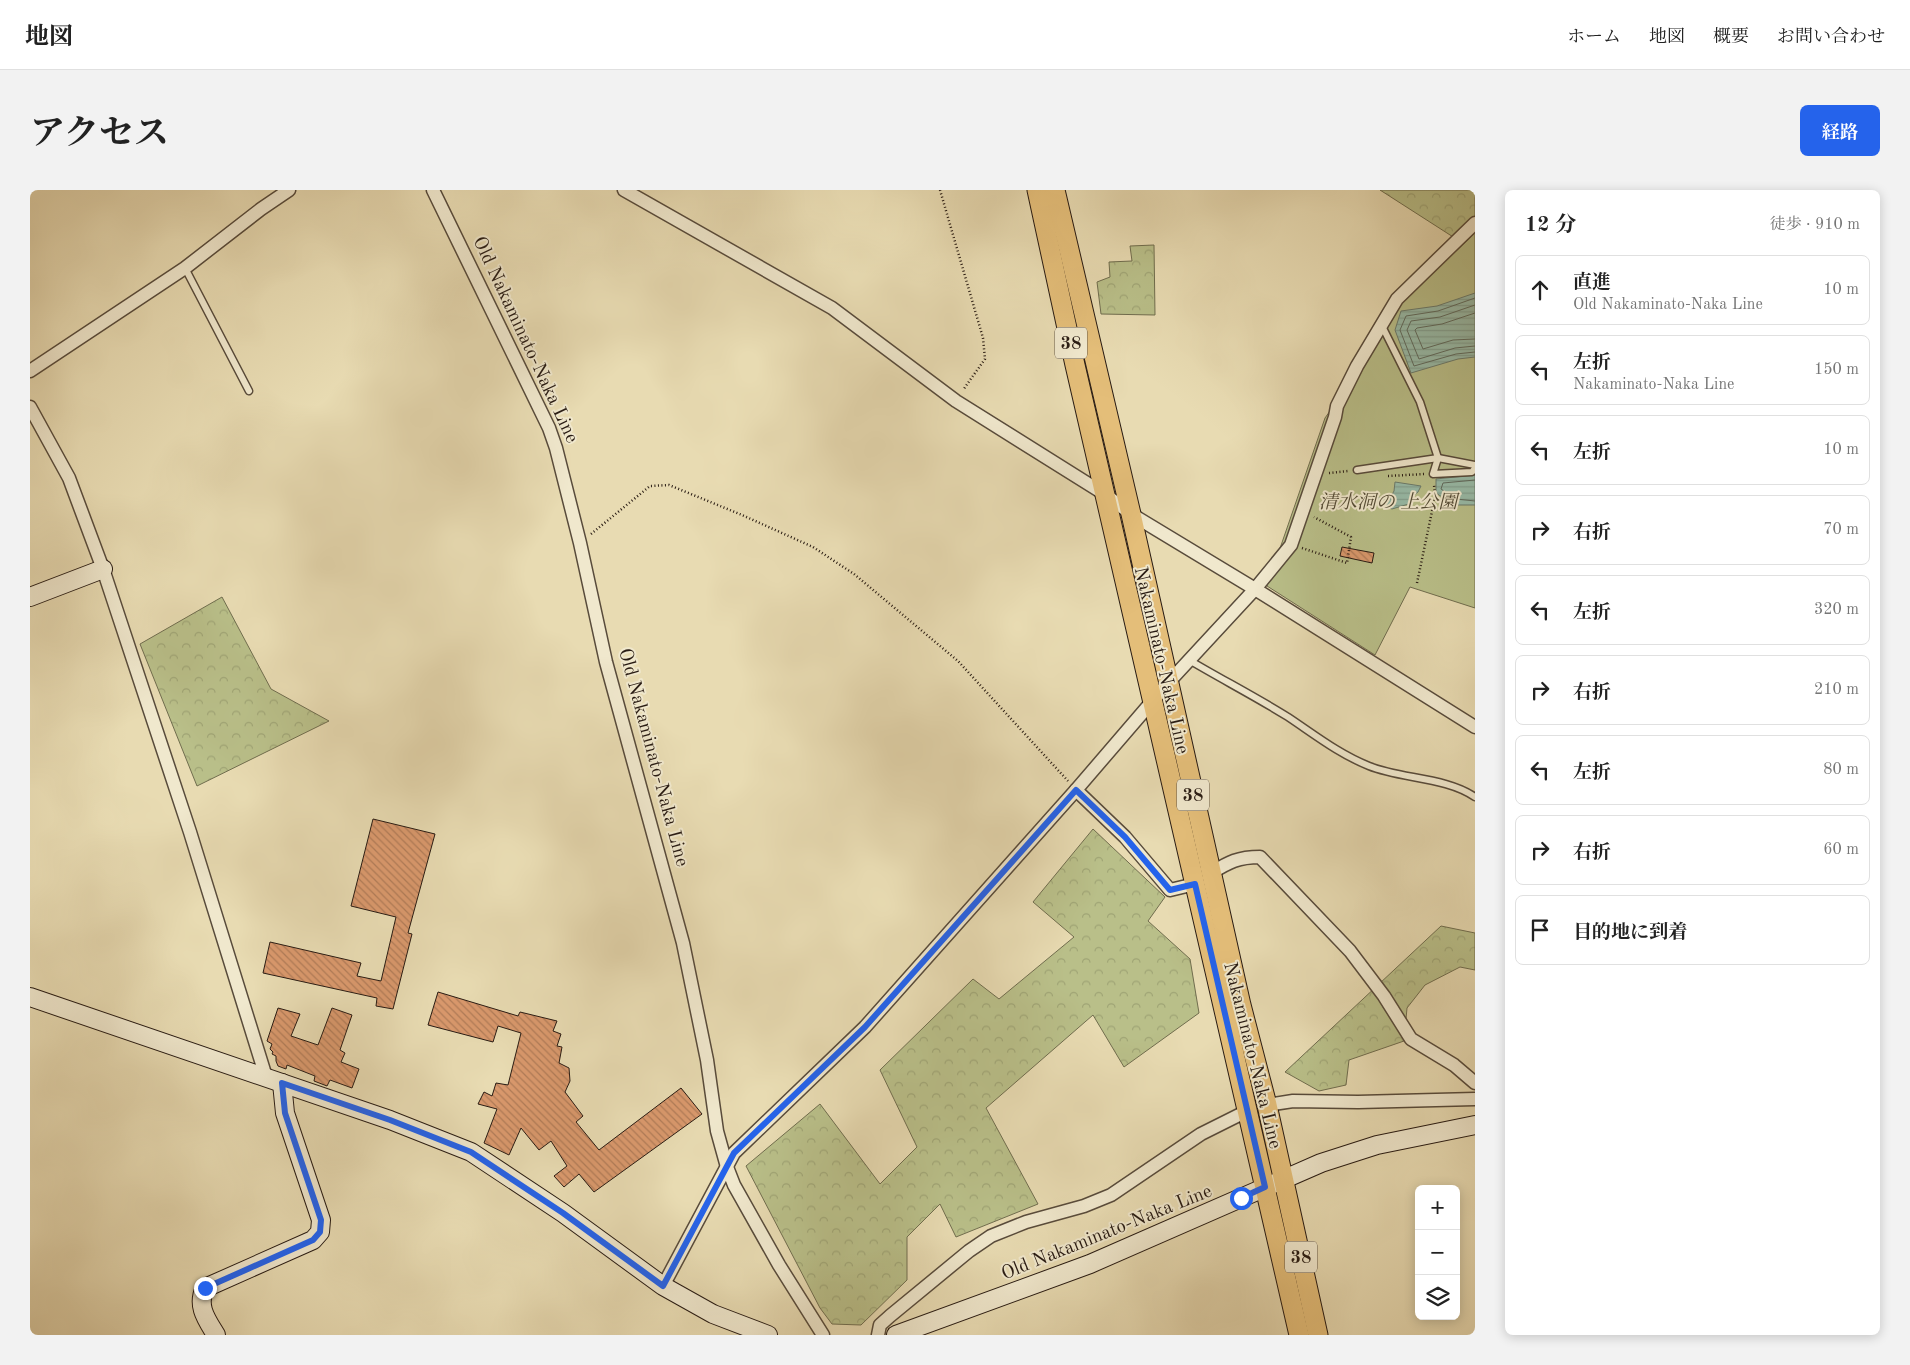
<!DOCTYPE html>
<html lang="ja">
<meta charset="utf-8">
<style>
:root{--surface:#fff;--page:#f2f2f2;--text:#222;--muted:#767676;--line:#e0e0e0;--accent:#2563eb}
body{margin:0;font-family:"Old Standard TT","Noto Serif JP",serif;background:var(--page);color:var(--text)}
.controls{position:absolute;right:15px;bottom:15px;display:grid;overflow:hidden;border-radius:8px;box-shadow:0 2px 12px #0003}
.controls button{width:45px;height:45px;display:grid;place-items:center;padding:0;border:0;border-bottom:1px solid var(--line);background:var(--surface);color:var(--text);font:25px sans-serif}
.stop{position:absolute;width:15px;height:15px;margin:-11px;border:4px solid #2563eb;border-radius:50%;background:#fff}
.stop.end{background:#2563eb;border-color:#fff;box-shadow:0 1px 5px #0008}
.list{margin:0;padding:0;list-style:none}
h2{display:flex;justify-content:space-between;align-items:center;height:65px;margin:0;padding:0 20px;font-size:21px}
h2 small{font-size:16px;font-weight:400;color:var(--muted)}
.list li{display:grid;grid-template-columns:32px 1fr auto;gap:15px;align-items:center;box-sizing:border-box;height:70px;margin:0 10px 10px;padding:0 10px;border:1px solid var(--line);border-radius:8px}
.list b{display:block;font-size:19px;white-space:nowrap}
.list p{margin:0;font-size:16px;white-space:nowrap;color:var(--muted)}
.list em{font-size:16px;font-style:normal;color:var(--muted)}
.icon{flex:none;width:28px;height:28px;fill:none;stroke:currentColor;stroke-width:2;stroke-linecap:round;stroke-linejoin:round}
.map{position:relative;flex:none;width:1445px;height:1145px;overflow:hidden;border-radius:8px}
header{display:flex;align-items:center;gap:30px;box-sizing:border-box;height:70px;padding:0 25px;background:var(--surface);border-bottom:1px solid var(--line)}
header strong{font-size:24px}
nav{display:flex;gap:28px;margin-inline-start:auto;font-size:18px}
.intro{display:flex;align-items:center;justify-content:space-between;box-sizing:border-box;height:120px;padding:0 30px}
h1{margin:0;font-size:35px}
.button{padding:12px 22px;border-radius:8px;background:var(--accent);color:#fff;font-size:18px;font-weight:700}
main{display:flex;gap:30px;padding:0 30px}
aside{flex:1;background:var(--surface);border-radius:8px;box-shadow:0 2px 12px #0003}
.map>svg:first-child{display:block}
.forest{fill:url(#forest-crowns);stroke:#706d4e}
.park{fill:#b9bf89;stroke:#706d4e}
.water{fill:url(#water-rules);stroke:#6b7b6c}
.lines{fill:none;stroke-linecap:round;stroke-linejoin:round}
.shore{stroke:#606b5e;stroke-width:1}
.building{fill:url(#building-back-hatch);stroke:#281b13}
.lane-casing{stroke:#584b3b;stroke-width:9}
.street-casing{stroke:#584b3b;stroke-width:15}
.secondary-casing{stroke:#281b13;stroke-width:20}
.primary-casing{stroke:#281b13;stroke-width:21}
.path{stroke:#281b13;stroke-width:2.5;stroke-dasharray:1 2.5;stroke-linecap:butt}
.lane{stroke:#f0e8cd;stroke-width:6}
.street{stroke:#f0e8cd;stroke-width:12}
.secondary{stroke:#f0e8cd;stroke-width:18}
.primary{stroke:#e4be79;stroke-width:19}
.route{stroke:#2563eb;stroke-width:6}
.labels{text-anchor:middle;stroke-width:4;stroke-linejoin:round;paint-order:stroke}
.shield{fill:#f0e8cd;stroke:#64584b;stroke-width:1}
.shield-label{font-size:18px;font-weight:bold;fill:#281b13}
.street-label{font-size:19px;fill:#281b13;stroke:#f0e8cd}
.park-label{font-size:19px;font-style:italic;fill:#544c36;stroke:#f0e8cd}
</style>
<header>
<strong>地図</strong>
<nav><a>ホーム</a><a>地図</a><a>概要</a><a>お問い合わせ</a></nav>
</header>
<div class="intro"><h1>アクセス</h1><a class="button">経路</a></div>
<main>
<div class="map">
<svg width="1445" height="1145" viewBox="0 0 1445 1145">
<defs>
<pattern id="forest-crowns" width="20" height="18" patternUnits="userSpaceOnUse" patternTransform="scale(1.25)"><rect width="20" height="18" fill="#b9bf89"/><path d="M2 6a3 3 0 1 1 6 0M12 15a3 3 0 1 1 6 0" fill="none" stroke="#9fa475"/></pattern>
<pattern id="water-rules" width="6" height="5" patternUnits="userSpaceOnUse" patternTransform="scale(1.25)"><rect width="6" height="5" fill="#98bba8"/><path d="M0 2.5h6" fill="none" stroke="#83a090"/></pattern>
<pattern id="building-back-hatch" width="6" height="6" patternUnits="userSpaceOnUse" patternTransform="scale(1.25)"><rect width="6" height="6" fill="#da996d"/><path d="M-1 5l2 2M0 0l6 6M5-1l2 2" fill="none" stroke="#b17c58"/></pattern>
</defs>
<rect width="100%" height="100%" fill="#e8dbb2"/>
<filter id="stains"><feTurbulence type="fractalNoise" baseFrequency=".004" numOctaves="4"/><feColorMatrix values="0 0 0 0 .2 0 0 0 0 .09 0 0 0 0 .02 0 0 0 .5 -.17"/></filter>
<radialGradient id="worn" r=".72"><stop offset=".6" stop-color="#630" stop-opacity="0"/><stop offset="1" stop-color="#630" stop-opacity=".3"/></radialGradient>
<g class="forest">
<path d="M1350,0H1445V61Z"/>
<path d="M1124,55L1125,125L1071,124L1067,92L1080,87L1079,72L1102,71L1100,56Z"/>
<path d="M192,407L241,499L299,531L167,596L110,454Z"/>
<path d="M1063,639L1135,707L1118,731L1160,769L1169,823L1094,877L1063,825L956,918L1008,1014L926,1047L910,1014L877,1047V1090L831,1135L802,1134L790,1118L716,976L790,914L850,994L887,957L850,880L943,789L969,809L1044,747L1003,712Z"/>
<path d="M1411,736L1445,743V780L1430,777L1395,795L1377,818L1374,851L1319,870L1316,895L1289,901L1255,882Z"/>
</g>
<path class="park" d="M1445,43V418L1380,397L1345,465L1237,396L1295,228L1329,180L1368,116Z"/>
<g class="water">
<path d="M1445,103V167L1428,169L1381,183L1365,140L1371,121L1407,116Z"/>
<path d="M1445,285V315H1424L1406,303V289Z"/>
<path d="M1365,292L1391,296L1388,302L1383,306L1382,313L1362,319L1345,312L1347,307L1359,310L1364,301Z"/>
</g>
<g class="lines">
<g class="shore">
<path d="M1445,108L1408,121L1376,126L1370,140L1384,176L1426,164L1445,162"/>
<path d="M1445,115L1410,127L1381,131L1377,140L1389,169L1425,158L1445,156"/>
<path d="M1445,123L1412,134L1387,138L1385,140L1393,159L1423,150L1445,149"/>
<path d="M1445,290L1413,293L1411,299L1426,309L1445,311"/>
</g>
</g>
<g class="building">
<path d="M1312,357L1344,363L1342,373L1310,366Z"/>
<path d="M343,629L405,644L378,743L382,744L363,819L346,816L347,808L233,783L240,752L331,773L327,786L351,791L366,727L321,716Z"/>
<path d="M408,802L488,826L490,822L527,831L523,841L531,844L527,856L532,857L529,873L539,878L540,891L535,902L553,926L546,932L569,960L651,898L672,924L564,1002L549,984L534,997L524,986L537,976L521,951L509,960L491,938L479,965L454,953L467,919L448,914L454,902L462,906L466,893L478,895L491,843L468,836L463,852L398,835Z"/>
<path d="M248,818L270,824L261,846L288,855L302,818L322,825L310,860L315,863L311,872L329,879L322,898L300,890L297,896L284,891L285,886L257,875L256,879L248,876L246,871V866L242,864L243,862L240,859L242,854L237,851Z"/>
</g>
<g class="lines">
<g class="lane-casing">
<g id="lane">
<path d="M155,78L219,201"/>
<path d="M1354,140L1390,212L1408,268L1403,284L1442,282L1445,278"/>
<path d="M1327,280L1408,268L1445,275"/>
<path d="M1159,470C1191,489 1226,507 1258,527C1285,545 1309,564 1339,576C1371,589 1416,587 1445,607"/>
</g>
</g>
<g class="street-casing">
<g id="street">
<path d="M403,0L519,238L526,258L550,353L576,472L653,753L677,870L687,941L697,977L704,995L749,1075L793,1145"/>
<path d="M594,0L802,118L926,211L1076,305L1101,324L1225,399L1445,537"/>
<path d="M0,181L155,78L231,19L259,0"/>
<path d="M0,217L39,288L73,379L160,642L236,887"/>
<path d="M1046,600L1095,647L1140,700L1165,694"/>
<path d="M1181,683C1199,672 1208,667 1230,667L1320,761L1354,806L1381,849L1424,875L1445,893"/>
<path d="M1237,915L1263,911L1328,912L1445,909"/>
<path d="M633,1096L704,963L835,837L1046,600L1138,493L1225,399L1261,355L1305,227L1307,216L1327,176L1367,109L1445,33"/>
<path d="M848,1145L850,1135L860,1126L939,1061L961,1046L996,1032L1054,1016L1081,1005L1171,944L1217,921"/>
</g>
</g>
<g class="secondary-casing">
<g id="secondary">
<path d="M0,407L73,379"/>
<path d="M0,807L360,930L441,962L533,1023L633,1096L683,1124L738,1145"/>
<path d="M186,1145C177,1130 166,1116 175,1098L283,1050L290,1042L291,1030L255,923L252,893"/>
<path d="M866,1145L1060,1074L1291,973L1347,955L1445,935"/>
</g>
</g>
<g class="primary-casing">
<g id="primary">
<path d="M1007,0L1045,175L1269,1145"/>
<path d="M1025,0L1101,324L1211,815L1237,915L1288,1145"/>
</g>
</g>
<g class="path">
<path d="M910,0L953,148L955,169L933,200"/>
<path d="M1299,283L1318,281"/>
<path d="M1358,286L1395,284"/>
<path d="M561,344L620,296L639,295L712,325L783,357L824,384L928,471L1038,591"/>
<path d="M1272,358L1317,373L1321,347L1284,327"/>
<path d="M1387,393L1405,307L1404,294"/>
</g>
<use href="#lane" class="lane"/>
<use href="#street" class="street"/>
<use href="#secondary" class="secondary"/>
<use href="#primary" class="primary"/>
</g>
<g class="lines">
<path class="route" d="M175,1098L283,1050L290,1042L291,1030L255,923L252,893L360,930L441,962L533,1023L633,1096L704,963L835,837L1046,600L1095,647L1140,700L1165,694L1235,997L1211,1008"/>
</g>
<g class="labels">
<g class="shield">
<rect x="1025" y="137.5" width="32" height="31" rx="4"/>
<rect x="1147" y="589.5" width="32" height="31" rx="4"/>
<rect x="1255" y="1051.5" width="32" height="31" rx="4"/>
</g>
<g class="shield-label">
<text x="1041" y="159">38</text>
<text x="1163" y="611">38</text>
<text x="1271" y="1073">38</text>
</g>
<g class="street-label">
<text transform="translate(497 149) rotate(65)" y="7">Old Nakaminato-Naka Line</text>
<text transform="translate(1133 470) rotate(77)" y="7">Nakaminato-Naka Line</text>
<text transform="translate(625 567) rotate(75)" y="7">Old Nakaminato-Naka Line</text>
<text transform="translate(1224 865) rotate(76)" y="7">Nakaminato-Naka Line</text>
<text transform="translate(1076 1041) rotate(-22)" y="7">Old Nakaminato-Naka Line</text>
</g>
<g class="park-label">
<text x="1358" y="318">清水洞の 上公園</text>
</g>
</g>
<rect width="100%" height="100%" filter="url(#stains)"/>
<rect width="100%" height="100%" fill="url(#worn)"/>
</svg>
<div class="controls">
<button>+</button>
<button>−</button>
<button><svg class="icon" aria-label="layers" viewBox="0 0 24 24"><path d="M12 4l9 5-9 5-9-5zM3 14l9 5 9-5"/></svg></button>
</div>
<div class="stop" style="left:1211px;top:1008px"></div>
<div class="stop end" style="left:175px;top:1098px"></div>
</div>
<aside>
<h2>12 分<small>徒歩 · 910 m</small></h2>
<ul class="list">
<li><svg class="icon" aria-label="ahead" viewBox="0 0 24 24"><path d="M12 20V5M6 11l6-6 6 6"/></svg><div><b>直進</b><p>Old Nakaminato-Naka Line</p></div><em>10 m</em></li>
<li><svg class="icon" aria-label="left" viewBox="0 0 24 24"><path d="M17 20v-9H6M10 6l-5 5 5 5"/></svg><div><b>左折</b><p>Nakaminato-Naka Line</p></div><em>150 m</em></li>
<li><svg class="icon" aria-label="left" viewBox="0 0 24 24"><path d="M17 20v-9H6M10 6l-5 5 5 5"/></svg><div><b>左折</b></div><em>10 m</em></li>
<li><svg class="icon" aria-label="right" viewBox="0 0 24 24"><path d="M7 20v-9h11M14 6l5 5-5 5"/></svg><div><b>右折</b></div><em>70 m</em></li>
<li><svg class="icon" aria-label="left" viewBox="0 0 24 24"><path d="M17 20v-9H6M10 6l-5 5 5 5"/></svg><div><b>左折</b></div><em>320 m</em></li>
<li><svg class="icon" aria-label="right" viewBox="0 0 24 24"><path d="M7 20v-9h11M14 6l5 5-5 5"/></svg><div><b>右折</b></div><em>210 m</em></li>
<li><svg class="icon" aria-label="left" viewBox="0 0 24 24"><path d="M17 20v-9H6M10 6l-5 5 5 5"/></svg><div><b>左折</b></div><em>80 m</em></li>
<li><svg class="icon" aria-label="right" viewBox="0 0 24 24"><path d="M7 20v-9h11M14 6l5 5-5 5"/></svg><div><b>右折</b></div><em>60 m</em></li>
<li><svg class="icon" aria-label="arrive" viewBox="0 0 24 24"><path d="M6 21V4h12l-3 4 3 4H6"/></svg><div><b>目的地に到着</b></div></li>
</ul>
</aside>
</main>
